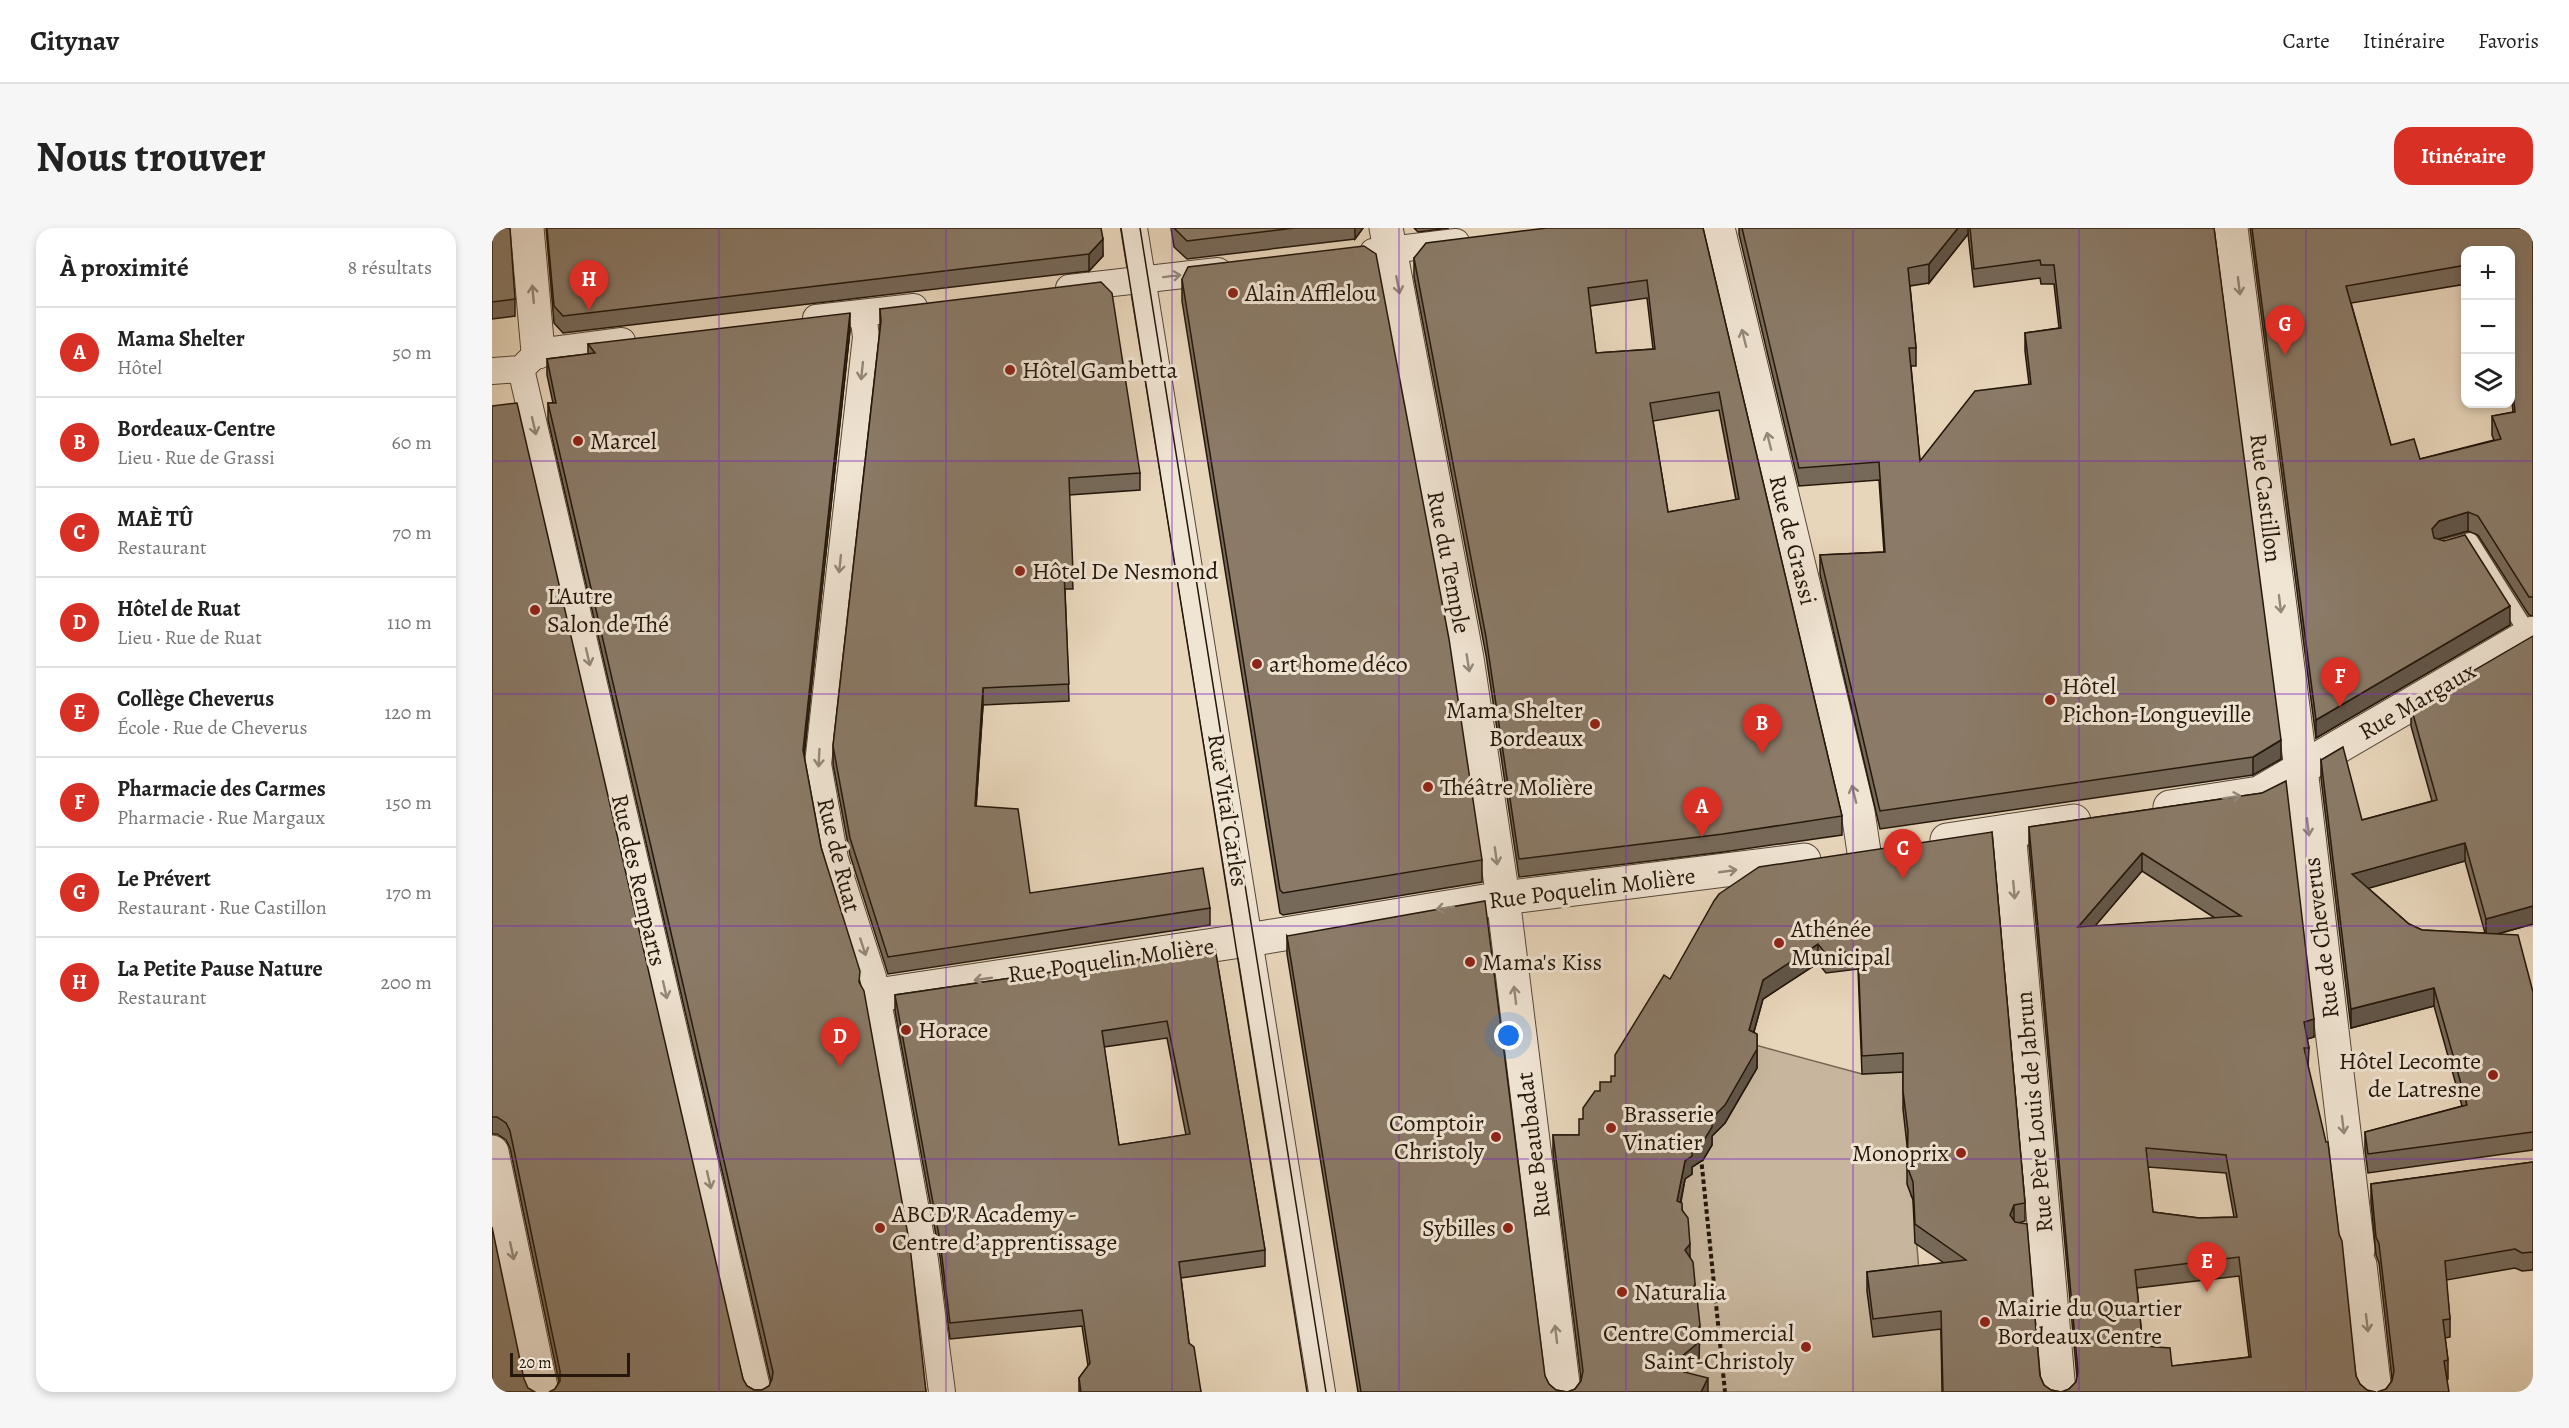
<!DOCTYPE html>
<html lang="fr">
<meta charset="utf-8">
<style>
:root{--surface:#fff;--page:#f6f6f6;--text:#222;--muted:#767676;--line:#e0e0e0;--accent:#d93025}
body{margin:0;font-family:Alegreya,serif;background:var(--page);color:var(--text)}
.controls{position:absolute;right:18px;top:18px;display:grid;overflow:hidden;border-radius:12px;box-shadow:0 3px 9px #0003}
.controls button{width:54px;height:54px;display:grid;place-items:center;padding:0;border:0;border-bottom:2px solid var(--line);background:var(--surface);color:var(--text);font:30px sans-serif}
.scale{position:absolute;left:18px;bottom:15px;width:120px;box-sizing:border-box;padding-left:6px;border:3px solid #24170b;border-top:0;font-size:16px;line-height:21px;white-space:nowrap;color:#24170b;-webkit-text-stroke:4px #f0e4d3;paint-order:stroke}
.you{position:absolute;left:1017px;top:808px;width:21px;height:21px;margin:-15px;border:4px solid #fff;border-radius:50%;background:#1a73e8;box-shadow:0 0 0 9px #1a73e833}
.badge{display:grid;place-items:center;width:39px;height:39px;border-radius:50%;background:var(--accent);color:#fff;font-size:20px;font-weight:700}
.pin{position:absolute;translate:-50% -50px;filter:drop-shadow(0 2px 3px #0008)}
.pin::after{content:'';position:absolute;top:32px;width:21px;height:18px;background:inherit;clip-path:polygon(0 0,100% 0,50% 100%)}
.list{margin:0;padding:0;list-style:none}
h2{display:flex;justify-content:space-between;align-items:center;height:78px;margin:0;padding:0 24px;font-size:26px}
h2 small{font-size:20px;font-weight:400;color:var(--muted)}
.list li{display:grid;grid-template-columns:39px 1fr auto;gap:18px;align-items:center;box-sizing:border-box;height:90px;padding:0 24px;border-top:2px solid var(--line)}
.list b{display:block;font-size:22px;white-space:nowrap}
.list p{margin:0;font-size:20px;white-space:nowrap;color:var(--muted)}
.list em{font-size:20px;font-style:normal;color:var(--muted)}
.icon{flex:none;width:33px;height:33px;fill:none;stroke:currentColor;stroke-width:2;stroke-linecap:round;stroke-linejoin:round}
.map{position:relative;flex:none;width:2041px;height:1164px;overflow:hidden;border-radius:18px}
header{display:flex;align-items:center;gap:36px;box-sizing:border-box;height:84px;padding:0 30px;background:var(--surface);border-bottom:2px solid var(--line)}
header strong{font-size:28px}
nav{display:flex;gap:33px;margin-inline-start:auto;font-size:21px}
.intro{display:flex;align-items:center;justify-content:space-between;box-sizing:border-box;height:144px;padding:0 36px}
h1{margin:0;font-size:42px}
.button{padding:15px 27px;border-radius:18px;background:var(--accent);color:#fff;font-size:21px;font-weight:700}
main{display:flex;gap:36px;padding:0 36px}
aside{flex:1;background:var(--surface);border-radius:18px;box-shadow:0 3px 9px #0003}
.map>svg:first-child{display:block}
.green{fill:#c7b69d;stroke:#766654;stroke-width:1.5}
.lines{fill:none;stroke-linecap:round;stroke-linejoin:round}
.service-casing{stroke:#554737;stroke-width:19}
.pedestrian-casing{stroke:#554737;stroke-width:28}
.minor-casing{stroke:#554737;stroke-width:35}
.path{stroke:#24170b;stroke-width:4;stroke-dasharray:4.5 3;stroke-linecap:butt}
.service{stroke:#f0e4d3;stroke-width:16}
.pedestrian{stroke:#f0e4d3;stroke-width:26}
.minor{stroke:#f0e4d3;stroke-width:33}
.tram{stroke:#24170b;stroke-width:1.5}
.wall{fill:#776959;stroke:#24170b;stroke-width:1.5;fill-rule:evenodd}
.shaded-wall{fill:#615548;stroke:#24170b;stroke-width:1.5}
.building{fill:#8a7a67;stroke:#24170b;stroke-width:1.5;fill-rule:evenodd}
.oneway{stroke:#948879}
.grid{fill:none;stroke:#7b2cbf;stroke-width:1.5;stroke-opacity:0.55}
.poi-dot{fill:#8f2418;stroke:#f0e4d3;stroke-width:2}
.labels{text-anchor:middle;stroke-width:6;stroke-linejoin:round;paint-order:stroke}
.poi-label{font-size:24px;fill:#24170b;stroke:#f0e4d3;text-anchor:start}
.street-label{font-size:24px;fill:#24170b;stroke:#f0e4d3}
</style>
<header>
<strong>Citynav</strong>
<nav><a>Carte</a><a>Itinéraire</a><a>Favoris</a></nav>
</header>
<div class="intro"><h1>Nous trouver</h1><a class="button">Itinéraire</a></div>
<main>
<aside>
<h2>À proximité<small>8 résultats</small></h2>
<ul class="list">
<li><span class="badge">A</span><div><b>Mama Shelter</b><p>Hôtel</p></div><em>50 m</em></li>
<li><span class="badge">B</span><div><b>Bordeaux-Centre</b><p>Lieu · Rue de Grassi</p></div><em>60 m</em></li>
<li><span class="badge">C</span><div><b>MAÈ TÛ</b><p>Restaurant</p></div><em>70 m</em></li>
<li><span class="badge">D</span><div><b>Hôtel de Ruat</b><p>Lieu · Rue de Ruat</p></div><em>110 m</em></li>
<li><span class="badge">E</span><div><b>Collège Cheverus</b><p>École · Rue de Cheverus</p></div><em>120 m</em></li>
<li><span class="badge">F</span><div><b>Pharmacie des Carmes</b><p>Pharmacie · Rue Margaux</p></div><em>150 m</em></li>
<li><span class="badge">G</span><div><b>Le Prévert</b><p>Restaurant · Rue Castillon</p></div><em>170 m</em></li>
<li><span class="badge">H</span><div><b>La Petite Pause Nature</b><p>Restaurant</p></div><em>200 m</em></li>
</ul>
</aside>
<div class="map">
<svg width="2041" height="1164" viewBox="0 0 2041 1164">
<rect width="100%" height="100%" fill="#e8d6bb"/>
<filter id="stains"><feTurbulence type="fractalNoise" baseFrequency=".00333" numOctaves="4"/><feColorMatrix values="0 0 0 0 .2 0 0 0 0 .09 0 0 0 0 .02 0 0 0 .5 -.17"/></filter>
<radialGradient id="worn" r=".72"><stop offset=".6" stop-color="#630" stop-opacity="0"/><stop offset="1" stop-color="#630" stop-opacity=".3"/></radialGradient>
<path class="green" d="M1256,815L1370,846L1414,844L1413,882L1416,922L1414,924L1417,926L1419,968L1421,970L1428,1055L1447,1061L1451,1164H1187L1171,973Z"/>
<g class="lines">
<g class="service-casing">
<path id="service" d="M1956,319L1978,313L2037,407"/>
</g>
<g class="pedestrian-casing">
<g id="pedestrian">
<path d="M642,0L830,1164"/>
<path d="M881,24L964,14"/>
<path d="M577,60L726,43"/>
<path d="M371,85L374,109L326,536L343,631L381,749L385,767L433,1032L450,1164"/>
<path d="M324,90L422,79"/>
<path d="M29,141L266,1164"/>
<path d="M0,143L29,141L46,124L130,113"/>
</g>
</g>
<g class="minor-casing">
<g id="minor">
<path d="M35,0L46,124"/>
<path d="M894,0L975,430L1011,670L1072,1164"/>
<path d="M1226,0L1366,584L1372,624"/>
<path d="M1739,0L1809,541L1866,1022"/>
<path d="M1678,579L1767,565L2041,405"/>
<path d="M1517,603L1567,1164"/>
<path d="M1455,612L1582,593"/>
<path d="M385,767L762,711L1011,670L1312,632"/>
<path d="M0,924L50,1164"/>
<path d="M1868,1037L1883,1164"/>
</g>
</g>
<path class="path" d="M1209,929L1233,1164"/>
<use href="#service" class="service"/>
<use href="#pedestrian" class="pedestrian"/>
<use href="#minor" class="minor"/>
<g class="tram">
<path d="M629,0L815,1164"/>
<path d="M648,0L834,1164"/>
</g>
</g>
<g class="wall">
<path d="M0,0L23,71V88L0,91Z"/>
<path d="M54,0H609L611,28L597,43L71,105L62,95Z"/>
<path d="M679,0H871L863,11L695,31L682,19Z"/>
<path d="M922,0H957L926,4Z"/>
<path d="M1211,0L1350,588V607L1231,624L1027,649L994,427L922,49V30ZM1155,70L1161,121L1104,125L1098,78ZM1227,182L1244,272L1176,284L1161,193Z"/>
<path d="M1247,0H1722L1789,531L1761,547L1388,601L1328,346V327L1392,324L1387,252L1307,258L1247,6ZM1476,6L1482,59L1548,50L1549,56H1562L1567,100L1533,105V123L1537,156L1428,233L1419,138H1424V120L1418,58L1437,55Z"/>
<path d="M1758,0H2041V388L2037,387L1986,307L1976,303L1947,311L2018,397L1824,510ZM1974,22H2019V164L2021,184L2000,188V207L2002,212L1928,231L1899,217L1859,75L1974,56Z"/>
<path d="M690,51L990,632V654L791,687L788,685L690,73Z"/>
<path d="M388,81L648,245V262L577,267L581,361H573L577,473L491,477L484,578L538,665L718,680V697L396,746L358,627L341,536V518L388,101Z"/>
<path d="M358,102L312,528L329,619L368,756L434,1164L63,1161L67,1154L18,920L14,912L5,906H0V178L251,1151L255,1158L262,1162H270L277,1158L279,1154L56,192V175H61L55,147V131L96,126V116Z"/>
<path d="M1919,479L2041,696L2006,706L2041,764V922L1876,945L1873,922V904L1970,878L1942,778L1859,800L1829,550V532L1870,592L1940,573L1919,498ZM1973,633L1993,705L1930,702L1917,696L1876,660Z"/>
<path d="M1770,565L1822,809L1815,811L1817,820L1816,838L1864,1148L1868,1156L1875,1162L1577,1161L1584,1154L1585,1150L1537,618V599ZM1650,643L1723,690L1603,698ZM1656,939L1734,945L1742,989L1707,990L1661,984ZM1747,1048L1757,1129L1680,1138L1651,1118L1645,1060Z"/>
<path d="M1500,604L1533,975V993L1526,995L1548,1148L1552,1157L1559,1162L1569,1164H1450L1449,1101L1381,1109L1375,1063V1044L1452,1035L1423,1015L1421,972L1415,956V917L1411,881V844L1370,846L1366,741L1334,745L1326,735L1271,771L1262,804L1265,824V840L1233,895L1220,908V917L1211,932L1200,939V946L1193,951L1189,974L1198,1030L1208,1115L1207,1118V1133L1193,1145L1216,1164L1083,1161L1089,1153V1151L1061,925V907H1087L1091,891L1108,863L1119,854L1123,848L1178,751Z"/>
<path d="M795,708L1053,1148L1057,1156L1064,1162L1075,1164H866L795,726Z"/>
<path d="M723,720L773,1022V1038L689,1050L697,1115L709,1164H587V1150L596,1138L590,1098L458,1111L448,1029L403,783V767ZM675,810L694,907L627,917L612,819Z"/>
<path d="M2041,934V1042L2030,1043L2023,1040L1954,1052L1958,1091V1109L1953,1110L1956,1132V1151L1894,1161L1900,1153V1151L1887,1035L1884,1027L1879,974V956Z"/>
</g>
<g class="shaded-wall">
<path d="M863,0H871L863,11Z"/>
<path d="M1466,0H1476V6L1437,55V36Z"/>
<path d="M611,11V28L597,43V26Z"/>
<path d="M358,85V102L311,538V522Z"/>
<path d="M1976,284V303L1947,311L1940,319V301L1947,293Z"/>
<path d="M2018,378V397L1824,510V492Z"/>
<path d="M491,460V477L483,595V578Z"/>
<path d="M1789,512V531L1761,547V529Z"/>
<path d="M1973,615V633L1860,665V646Z"/>
<path d="M1650,625V643L1586,718V699Z"/>
<path d="M2041,678V696L1994,709V691Z"/>
<path d="M1326,716V735L1271,771L1257,821V802L1271,752Z"/>
<path d="M1942,760V778L1859,800V781Z"/>
<path d="M1822,791V809L1812,812V794Z"/>
<path d="M1265,806V840L1233,895L1220,908V917L1211,932L1200,939V946L1193,951L1185,991V973L1193,933L1200,920L1220,890Z"/>
<path d="M1522,977V996L1518,987Z"/>
<path d="M1198,1016V1034L1193,1022Z"/>
<path d="M1203,1055V1074L1200,1067Z"/>
<path d="M1208,1097L1207,1133L1176,1159V1140L1204,1106Z"/>
<path d="M1216,1150V1164H1209Z"/>
</g>
<g class="building">
<path d="M0,0H18L23,71L0,74Z"/>
<path d="M55,0H609L611,11L597,26L71,88L62,78Z"/>
<path d="M682,0H802L695,13Z"/>
<path d="M1055,0H1211L1350,588L1231,606L1027,631L994,409L922,30L934,15ZM1155,52L1163,121L1104,125L1096,60ZM1227,164L1247,271L1176,284L1158,175Z"/>
<path d="M1250,0H1466L1437,36L1416,40L1424,120H1417L1428,233L1483,163L1539,156L1533,105L1569,100L1562,37H1549L1548,32L1482,41L1478,0H1722L1789,512L1761,529L1388,583L1328,327L1393,324L1387,234L1307,240Z"/>
<path d="M1760,0H2041V369H2037L1986,288L1976,284L1947,293L1940,301L1942,310L1952,313L1973,307L2018,378L1824,492ZM1974,22H2019V146L2023,184L2000,188L2009,211L1928,231L1922,211L1899,217L1854,58L1974,37Z"/>
<path d="M872,18L884,26L957,411L990,632L791,665L788,662L690,51L696,39Z"/>
<path d="M609,54L620,65L648,245L577,250L581,344H572L577,456L491,460L483,578L526,581L538,665L711,640L718,680L396,729L358,610L341,518L389,93L388,81Z"/>
<path d="M358,85L311,522L329,619L368,743L367,754L372,763L418,1018L434,1164H57L63,1161L68,1153V1143L18,903L14,895L5,889H0V178L25,175L251,1151L255,1158L262,1162H270L277,1158L280,1151L281,1144L56,175H64L55,131L103,125L96,116Z"/>
<path d="M2041,408V678L1994,691L1973,615L1860,646L1917,696L1930,702L2026,707L2041,764V904L1876,926L1873,904L1975,877L1942,760L1859,781L1829,532L1851,519L1870,592L1945,572L1919,479Z"/>
<path d="M1794,553L1822,791L1812,794L1817,820H1812L1834,914H1836L1847,1006L1850,1013L1864,1148L1868,1156L1875,1162L1884,1164H1569L1577,1161L1584,1154L1586,1144L1537,599L1770,565ZM1650,625L1749,688L1586,699ZM1654,920L1734,927L1745,989L1707,990L1661,984ZM1747,1029L1759,1129L1680,1138L1678,1120L1651,1118L1643,1042Z"/>
<path d="M1500,604L1533,975L1522,977L1518,987L1523,994L1535,996L1548,1148L1552,1157L1559,1162L1569,1164H1451L1449,1083L1381,1091L1375,1044L1474,1032L1423,996L1421,954L1415,938L1416,903L1411,863V825L1370,828L1366,723L1334,726L1326,716L1271,752L1257,802L1265,806V821L1233,877L1220,890V899L1211,914L1200,920V928L1193,933L1185,973L1190,975V982L1196,990L1198,1016L1193,1022L1201,1034L1203,1055L1200,1067L1205,1070L1208,1097L1204,1106L1207,1114L1176,1140L1216,1150L1209,1164H1075L1083,1161L1089,1153L1091,1143L1061,907H1087V891H1091V880L1103,863H1108V854H1119V848H1123V827L1172,747L1178,751L1222,673L1227,666L1267,639Z"/>
<path d="M993,673L1053,1148L1057,1156L1064,1162L1075,1164H869L795,708Z"/>
<path d="M723,720L773,1022L687,1034L697,1115L702,1119L709,1164H589L587,1150L598,1135L590,1082L458,1095L448,1013L403,767ZM675,793L698,906L627,917L610,803Z"/>
<path d="M2041,934V1024L2030,1025L2023,1021L1953,1033L1958,1091L1951,1092L1956,1132L1952,1133L1957,1164H1885L1894,1161L1900,1153L1902,1143L1887,1016L1884,1009L1879,956Z"/>
<path d="M0,999L32,1151L36,1160L43,1164H0Z"/>
</g>
<defs><path id="oneway-shaft" d="M-6 0H5M1.5-3L5.5 0L1.5 3" fill="none" stroke-width="1.6" stroke-linecap="round" stroke-linejoin="round" transform="scale(1.5)"/></defs>
<g class="oneway">
<use href="#oneway-shaft" transform="translate(680 48) rotate(-7)"/>
<use href="#oneway-shaft" transform="translate(906 57) rotate(79)"/>
<use href="#oneway-shaft" transform="translate(1747 58) rotate(83)"/>
<use href="#oneway-shaft" transform="translate(41 66) rotate(-95)"/>
<use href="#oneway-shaft" transform="translate(1252 110) rotate(-104)"/>
<use href="#oneway-shaft" transform="translate(370 143) rotate(96)"/>
<use href="#oneway-shaft" transform="translate(42 198) rotate(77)"/>
<use href="#oneway-shaft" transform="translate(1277 213) rotate(-104)"/>
<use href="#oneway-shaft" transform="translate(348 336) rotate(96)"/>
<use href="#oneway-shaft" transform="translate(1788 376) rotate(83)"/>
<use href="#oneway-shaft" transform="translate(96 429) rotate(77)"/>
<use href="#oneway-shaft" transform="translate(976 435) rotate(81)"/>
<use href="#oneway-shaft" transform="translate(327 530) rotate(93)"/>
<use href="#oneway-shaft" transform="translate(1362 566) rotate(-104)"/>
<use href="#oneway-shaft" transform="translate(1740 569) rotate(-9)"/>
<use href="#oneway-shaft" transform="translate(1816 599) rotate(83)"/>
<use href="#oneway-shaft" transform="translate(1004 628) rotate(82)"/>
<use href="#oneway-shaft" transform="translate(1236 643) rotate(-8)"/>
<use href="#oneway-shaft" transform="translate(1522 662) rotate(85)"/>
<use href="#oneway-shaft" transform="translate(953 680) rotate(171)"/>
<use href="#oneway-shaft" transform="translate(371 719) rotate(72)"/>
<use href="#oneway-shaft" transform="translate(491 751) rotate(172)"/>
<use href="#oneway-shaft" transform="translate(173 762) rotate(77)"/>
<use href="#oneway-shaft" transform="translate(1023 767) rotate(-97)"/>
<use href="#oneway-shaft" transform="translate(1851 897) rotate(83)"/>
<use href="#oneway-shaft" transform="translate(217 952) rotate(77)"/>
<use href="#oneway-shaft" transform="translate(20 1023) rotate(78)"/>
<use href="#oneway-shaft" transform="translate(1875 1095) rotate(83)"/>
<use href="#oneway-shaft" transform="translate(1064 1106) rotate(-97)"/>
</g>
<path class="grid" d="M227,0V1164M454,0V1164M680,0V1164M907,0V1164M1134,0V1164M1361,0V1164M1587,0V1164M1814,0V1164M0,233H2041M0,466H2041M0,698H2041M0,931H2041"/>
<g class="poi-dot">
<circle cx="741" cy="65" r="6"/>
<circle cx="518" cy="142" r="6"/>
<circle cx="86" cy="213" r="6"/>
<circle cx="528" cy="343" r="6"/>
<circle cx="43" cy="382" r="6"/>
<circle cx="765" cy="436" r="6"/>
<circle cx="1558" cy="472" r="6"/>
<circle cx="1103" cy="496" r="6"/>
<circle cx="936" cy="559" r="6"/>
<circle cx="1287" cy="715" r="6"/>
<circle cx="978" cy="734" r="6"/>
<circle cx="414" cy="802" r="6"/>
<circle cx="2001" cy="847" r="6"/>
<circle cx="1119" cy="900" r="6"/>
<circle cx="1004" cy="909" r="6"/>
<circle cx="1469" cy="925" r="6"/>
<circle cx="388" cy="1000" r="6"/>
<circle cx="1016" cy="1000" r="6"/>
<circle cx="1130" cy="1064" r="6"/>
<circle cx="1493" cy="1094" r="6"/>
<circle cx="1314" cy="1119" r="6"/>
</g>
<g class="labels">
<g class="poi-label">
<text x="753" y="73">Alain Afflelou</text>
<text x="530" y="150">Hôtel Gambetta</text>
<text x="98" y="221">Marcel</text>
<text x="540" y="351">Hôtel De Nesmond</text>
<text x="55" y="376">L'Autre<tspan x="55" dy="28">Salon de Thé</tspan></text>
<text x="777" y="444">art home déco</text>
<text x="1570" y="466">Hôtel<tspan x="1570" dy="28">Pichon-Longueville</tspan></text>
<text x="1091" y="490" text-anchor="end">Mama Shelter<tspan x="1091" dy="28">Bordeaux</tspan></text>
<text x="948" y="567">Théâtre Molière</text>
<text x="1299" y="709">Athénée<tspan x="1299" dy="28">Municipal</tspan></text>
<text x="990" y="742">Mama's Kiss</text>
<text x="426" y="810">Horace</text>
<text x="1989" y="841" text-anchor="end">Hôtel Lecomte<tspan x="1989" dy="28">de Latresne</tspan></text>
<text x="1131" y="894">Brasserie<tspan x="1131" dy="28">Vinatier</tspan></text>
<text x="992" y="903" text-anchor="end">Comptoir<tspan x="992" dy="28">Christoly</tspan></text>
<text x="1457" y="933" text-anchor="end">Monoprix</text>
<text x="400" y="994">ABCD'R Academy -<tspan x="400" dy="28">Centre d’apprentissage</tspan></text>
<text x="1004" y="1008" text-anchor="end">Sybilles</text>
<text x="1142" y="1072">Naturalia</text>
<text x="1505" y="1088">Mairie du Quartier<tspan x="1505" dy="28">Bordeaux Centre</tspan></text>
<text x="1302" y="1113" text-anchor="end">Centre Commercial<tspan x="1302" dy="28">Saint-Christoly</tspan></text>
</g>
<g class="street-label">
<text transform="translate(1774 270) rotate(83)" y="8">Rue Castillon</text>
<text transform="translate(1301 312) rotate(76)" y="8">Rue de Grassi</text>
<text transform="translate(957 334) rotate(79)" y="8">Rue du Temple</text>
<text transform="translate(1925 473) rotate(-30)" y="8">Rue Margaux</text>
<text transform="translate(736 582) rotate(81)" y="8">Rue Vital Carles</text>
<text transform="translate(347 627) rotate(76)" y="8">Rue de Ruat</text>
<text transform="translate(147 652) rotate(77)" y="8">Rue des Remparts</text>
<text transform="translate(1100 660) rotate(-7)" y="8">Rue Poquelin Molière</text>
<text transform="translate(1829 710) rotate(-97)" y="8">Rue de Cheverus</text>
<text transform="translate(619 732) rotate(-8)" y="8">Rue Poquelin Molière</text>
<text transform="translate(1542 884) rotate(-95)" y="8">Rue Père Louis de Jabrun</text>
<text transform="translate(1041 917) rotate(-97)" y="8">Rue Beaubadat</text>
</g>
</g>
<rect width="100%" height="100%" filter="url(#stains)"/>
<rect width="100%" height="100%" fill="url(#worn)"/>
</svg>
<div class="controls">
<button>+</button>
<button>−</button>
<button><svg class="icon" aria-label="layers" viewBox="0 0 24 24"><path d="M12 4l9 5-9 5-9-5zM3 14l9 5 9-5"/></svg></button>
</div>
<div class="scale">20 m</div>
<div class="you"></div>
<div class="pin badge" style="left:1210px;top:609px">A</div>
<div class="pin badge" style="left:1270px;top:526px">B</div>
<div class="pin badge" style="left:1411px;top:651px">C</div>
<div class="pin badge" style="left:348px;top:839px">D</div>
<div class="pin badge" style="left:1715px;top:1064px">E</div>
<div class="pin badge" style="left:1848px;top:479px">F</div>
<div class="pin badge" style="left:1793px;top:127px">G</div>
<div class="pin badge" style="left:97px;top:82px">H</div>
</div>
</main>
